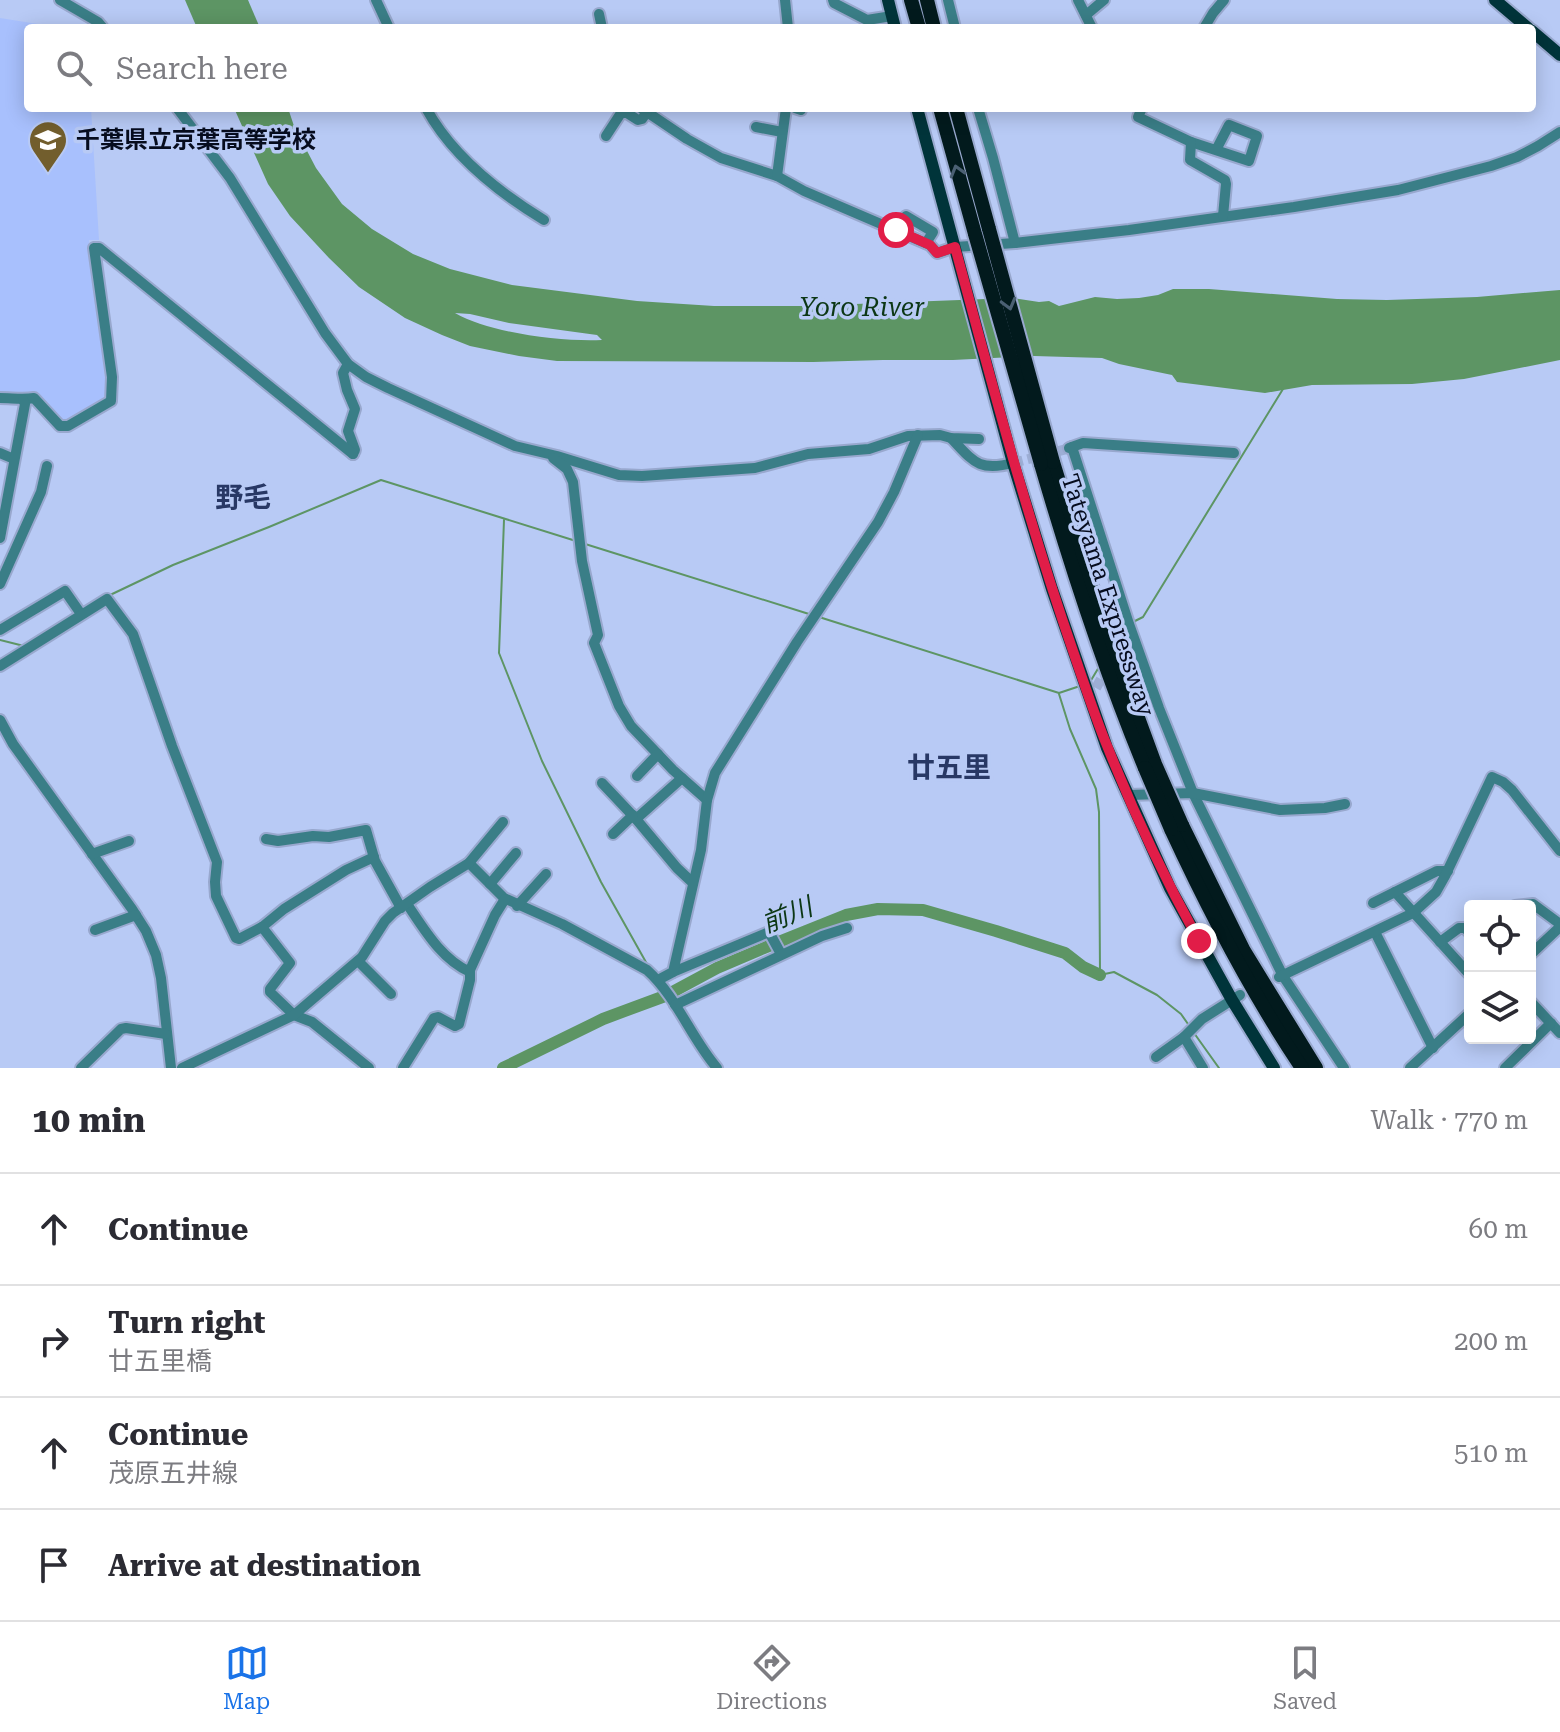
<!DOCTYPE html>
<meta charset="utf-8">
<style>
:root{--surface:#fff;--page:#f7f7f7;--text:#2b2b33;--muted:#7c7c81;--line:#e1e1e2;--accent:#1a73e8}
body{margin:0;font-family:"Roboto Serif","Noto Sans JP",serif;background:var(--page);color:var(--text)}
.controls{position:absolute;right:24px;bottom:24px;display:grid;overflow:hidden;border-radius:8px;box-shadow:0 4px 20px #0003}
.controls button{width:72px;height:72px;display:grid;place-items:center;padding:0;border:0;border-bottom:2px solid var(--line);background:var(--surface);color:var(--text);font:40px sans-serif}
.stop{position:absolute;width:24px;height:24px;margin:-18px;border:6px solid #e11d48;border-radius:50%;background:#fff}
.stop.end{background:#e11d48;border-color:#fff;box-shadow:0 2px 8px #0008}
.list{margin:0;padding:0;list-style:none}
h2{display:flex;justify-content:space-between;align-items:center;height:104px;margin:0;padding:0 32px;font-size:34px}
h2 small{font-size:26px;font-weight:400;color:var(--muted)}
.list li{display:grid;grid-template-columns:52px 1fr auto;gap:24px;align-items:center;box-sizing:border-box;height:112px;padding:0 32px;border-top:2px solid var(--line)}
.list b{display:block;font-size:30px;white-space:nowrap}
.list p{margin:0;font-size:26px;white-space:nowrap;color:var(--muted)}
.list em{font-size:26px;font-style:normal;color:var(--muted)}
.icon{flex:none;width:44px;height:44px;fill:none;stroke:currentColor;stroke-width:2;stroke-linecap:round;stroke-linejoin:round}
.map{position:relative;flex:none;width:1560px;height:1068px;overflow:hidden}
.search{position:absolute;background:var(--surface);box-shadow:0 4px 20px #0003;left:24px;right:24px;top:24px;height:88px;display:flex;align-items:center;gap:20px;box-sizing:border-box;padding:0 28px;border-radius:8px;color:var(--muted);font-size:30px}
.sheet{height:552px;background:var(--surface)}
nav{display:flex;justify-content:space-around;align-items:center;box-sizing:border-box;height:112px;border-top:2px solid var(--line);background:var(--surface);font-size:22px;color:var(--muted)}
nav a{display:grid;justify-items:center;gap:4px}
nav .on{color:var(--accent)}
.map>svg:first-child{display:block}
.built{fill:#a8c0fd}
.water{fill:#5d9564;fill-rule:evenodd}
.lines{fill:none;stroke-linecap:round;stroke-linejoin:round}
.stream{stroke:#5d9564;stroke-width:2}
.river{stroke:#5d9564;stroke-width:12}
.minor-tunnel{stroke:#9daed5;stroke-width:10;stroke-dasharray:10 5;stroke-linecap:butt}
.minor-casing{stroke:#98a8ce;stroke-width:14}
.major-casing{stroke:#98a8ce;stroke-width:16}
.highway-casing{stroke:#98a8ce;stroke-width:18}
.minor{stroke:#3a7e87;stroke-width:10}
.major{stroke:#00343a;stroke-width:12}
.highway{stroke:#021a1d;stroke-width:14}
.highway-bridge-casing{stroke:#98a8ce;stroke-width:18;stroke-linecap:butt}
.highway-bridge{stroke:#021a1d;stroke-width:14}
.oneway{stroke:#4b6073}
.route{stroke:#e11d48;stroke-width:10}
.labels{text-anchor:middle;stroke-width:7;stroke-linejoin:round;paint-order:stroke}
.poi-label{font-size:24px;font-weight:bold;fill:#060c1e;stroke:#b8caf5;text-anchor:start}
.street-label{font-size:24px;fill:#060c1e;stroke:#b8caf5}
.water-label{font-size:26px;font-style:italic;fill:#0c3715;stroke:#b8caf5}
.quarter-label{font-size:28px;font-weight:bold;fill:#283865;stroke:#b8caf5}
</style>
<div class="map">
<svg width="1560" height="1068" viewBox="0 0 1560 1068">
<rect width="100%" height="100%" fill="#b8caf5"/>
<path class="built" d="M0,18L63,28H28V108H91L99,240H89L105,378V394L103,400L66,420L61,419L35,393L0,392Z"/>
<g class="water">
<path d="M185,0H248L260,28H197Z"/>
<path d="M234,108H288L294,126L316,168L342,204L372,229L413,254L450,269L512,285L637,301L714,306H803L1012,298L1039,302L1049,301L1059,306L1095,297L1117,299L1139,298L1158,295L1173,289H1209L1337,299L1387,300L1477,297L1560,290V360L1464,379L1412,384L1312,385L1265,393L1177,382L1172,375L1119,364L1102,358L1034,356L953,360H883L813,362L557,361L519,356L470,346L442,335L405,318L359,287L329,258L290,216L268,184ZM455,313L470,314L509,323L597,335L602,340C561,342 490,333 455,313Z"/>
</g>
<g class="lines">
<g class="stream">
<path d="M504,520L499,653L542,761L601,882L647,964"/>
<path d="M582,543L809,614"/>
<path d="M108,596L173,565L269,527L381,480L576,541"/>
<path d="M819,617L1059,693L1080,686"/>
<path d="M1133,622L1143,617L1283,389"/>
<path d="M1117,638L1124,627"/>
<path d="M0,640L24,646"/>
<path d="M1090,682L1099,667"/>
<path d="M1059,694L1070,729L1096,789L1099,812L1100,975L1114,972L1157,995L1181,1014L1188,1024"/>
<path d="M1194,1033L1219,1068"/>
</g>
<path class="river" d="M503,1068L603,1019L665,996L717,968L764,948L846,915L878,909L923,910L996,931L1065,953L1083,967L1100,975"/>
<g class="minor-tunnel">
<path d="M1013,463L1067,449"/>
<path d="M1096,688L1128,631"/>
</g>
<g class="minor-casing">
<g id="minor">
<path d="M60,0L98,22L103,28"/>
<path d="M376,0L389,28"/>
<path d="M785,0L788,28"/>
<path d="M833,0L834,3L867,20L892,16"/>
<path d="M948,0L955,28"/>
<path d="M1078,0L1092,28"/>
<path d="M599,14L602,28"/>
<path d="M1086,15L1104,0"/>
<path d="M1204,28L1213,13L1224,0"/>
<path d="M177,108L230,178L325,333L348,364L366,377L388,388L515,446L557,456L619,475L642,476L755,468L808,454L869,449L908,436L940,435L951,438L979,439"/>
<path d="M426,108C452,156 498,192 544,220"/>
<path d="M641,108L687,139L721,158L777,176L804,191L930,245L937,253L955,247L1015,243L1129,230L1294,207L1398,190L1491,166L1517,157L1538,146L1560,132"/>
<path d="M795,108L801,110"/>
<path d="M978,108L993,158L1015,243"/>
<path d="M1142,108L1138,117L1191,142L1249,161L1257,136L1229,125L1216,150"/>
<path d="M756,127L782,132"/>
<path d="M606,136L621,113H627L638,120L642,119L647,112"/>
<path d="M1191,142L1190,160L1225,180L1226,184L1223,216"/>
<path d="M777,176L786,108"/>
<path d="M906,216L933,232L926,243"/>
<path d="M348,364L343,373L347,390L355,409L348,431L355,450L353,454"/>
<path d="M0,398C12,398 23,400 34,398L60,426H68L111,401L112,377L94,248H99L353,454"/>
<path d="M951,438C973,461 978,472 1013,463"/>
<path d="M1072,447L1129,624L1159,708L1193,793L1283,976L1344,1068"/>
<path d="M1069,448L1083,443L1234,453"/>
<path d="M0,453L14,459"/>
<path d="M553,458L567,469L573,482L582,561L598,635L594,643L619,706L631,726L673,770L707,800"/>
<path d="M0,538L25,404L23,400"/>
<path d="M0,584L41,492L47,466"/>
<path d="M0,630L65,591L81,614"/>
<path d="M0,666L107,599L133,634L172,746L217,862L215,882L216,896L236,938L239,939L262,927L284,909L346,870L374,857"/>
<path d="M0,720L13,744L132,909L146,931L156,955L161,978L171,1068"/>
<path d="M637,776L658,754"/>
<path d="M602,783L636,819L677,868L693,883"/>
<path d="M1129,795L1193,793L1280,810L1325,808L1345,804"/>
<path d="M636,819L682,778"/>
<path d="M613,834L633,815"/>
<path d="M266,839L278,841L313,836L329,837L366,830L375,861L401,908"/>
<path d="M92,854L129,841"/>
<path d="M469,863L504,898L562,924L647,970C677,997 691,1038 717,1068"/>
<path d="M490,884L516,853"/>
<path d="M1395,892L1470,975"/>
<path d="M1373,903L1437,871H1448"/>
<path d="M407,904C424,929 441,959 470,972"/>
<path d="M517,906L546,874"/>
<path d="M1515,906L1533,904L1560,924"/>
<path d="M262,927L290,963L270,989V992L294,1015L312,1022L369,1068"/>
<path d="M95,930L136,915"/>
<path d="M1375,932L1433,1048"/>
<path d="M1440,942L1459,928H1465L1470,933"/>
<path d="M1530,955L1560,927"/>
<path d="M358,961L391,994"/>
<path d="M673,972L769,932L781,954"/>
<path d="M1279,977L1413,913L1436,892L1445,876L1492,777L1503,782L1512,790L1560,851"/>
<path d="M658,980L673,972L701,850L707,800L715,773L797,642L878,522L894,492L918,435"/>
<path d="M1530,1001L1560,1033"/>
<path d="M675,1005L822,936L847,928"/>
<path d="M1184,1037L1203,1068"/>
<path d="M1156,1057L1184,1037L1202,1019L1240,995"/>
<path d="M81,1068L121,1029L126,1028L166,1034"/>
<path d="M182,1068L294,1015L362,957L385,921L393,913L430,887L469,863L503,822"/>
<path d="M403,1068L434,1018L438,1017L455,1026L459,1024L470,980V970L495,915L505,899"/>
<path d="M1410,1068L1470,1013"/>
<path d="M1505,1068L1551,1023"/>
</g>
</g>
<g class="major-casing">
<g id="major">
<path d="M888,0L895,28"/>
<path d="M1495,0L1528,28"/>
<path d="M1532,31L1560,55"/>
<path d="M917,108L1013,463L1052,589L1107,748L1170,888L1232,1000L1274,1068"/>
</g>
</g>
<g class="highway-casing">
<g id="highway">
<path d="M911,0L919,28"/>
<path d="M927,0L934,28"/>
<path d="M940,108L975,234"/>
<path d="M956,108L989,229"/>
<path d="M1053,462L1098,609L1155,764"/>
<path d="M1041,464C1071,567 1104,669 1145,768"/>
<path d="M1182,825L1244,951L1316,1068"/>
<path d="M1171,829C1209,911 1251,992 1302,1068"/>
</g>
</g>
<use href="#minor" class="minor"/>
<use href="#major" class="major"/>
<use href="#highway" class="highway"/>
<g class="highway-bridge-casing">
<g id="highway-bridge">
<path d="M989,229L1053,462"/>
<path d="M975,234L1041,464"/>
<path d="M1155,764L1182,825"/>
<path d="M1145,768L1171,829"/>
</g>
</g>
<use href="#highway-bridge" class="highway-bridge"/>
</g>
<defs><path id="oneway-chevron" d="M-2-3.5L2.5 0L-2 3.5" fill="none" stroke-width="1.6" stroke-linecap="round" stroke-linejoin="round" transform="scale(2)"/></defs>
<g class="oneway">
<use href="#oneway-chevron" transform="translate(957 171) rotate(-106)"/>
<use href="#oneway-chevron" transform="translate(1009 304) rotate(75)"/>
</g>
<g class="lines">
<path class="route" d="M896,230L930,245L937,253L955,247C992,383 1027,518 1073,651C1084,683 1095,717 1108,748C1134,814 1165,879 1199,941"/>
</g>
<defs>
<g id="school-pin" transform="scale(2)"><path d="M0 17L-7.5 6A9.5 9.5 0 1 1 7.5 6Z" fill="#725e2d" stroke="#b8caf5"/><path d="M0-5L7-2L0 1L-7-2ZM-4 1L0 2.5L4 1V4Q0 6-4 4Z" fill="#fff"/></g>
</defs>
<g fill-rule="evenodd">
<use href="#school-pin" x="48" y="140"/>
</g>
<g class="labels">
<g class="poi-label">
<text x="76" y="148">千葉県立京葉高等学校</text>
</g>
<g class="street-label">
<text transform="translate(1108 595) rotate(72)" y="8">Tateyama Expressway</text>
</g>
<g class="water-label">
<text x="862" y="316">Yoro River</text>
<text transform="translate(787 915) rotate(-22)" y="9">前川</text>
</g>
<g class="quarter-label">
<text x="243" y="507">野毛</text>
<text x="949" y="777">廿五里</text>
</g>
</g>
</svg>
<div class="controls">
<button><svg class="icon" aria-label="locate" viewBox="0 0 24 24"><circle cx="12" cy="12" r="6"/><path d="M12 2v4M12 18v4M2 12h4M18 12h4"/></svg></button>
<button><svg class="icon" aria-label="layers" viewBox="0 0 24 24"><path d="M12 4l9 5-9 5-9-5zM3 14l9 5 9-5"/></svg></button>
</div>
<div class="stop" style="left:896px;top:230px"></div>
<div class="stop end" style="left:1199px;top:941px"></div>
<div class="search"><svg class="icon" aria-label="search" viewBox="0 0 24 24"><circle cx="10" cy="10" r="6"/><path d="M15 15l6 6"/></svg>Search here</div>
</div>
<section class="sheet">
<h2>10 min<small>Walk · 770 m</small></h2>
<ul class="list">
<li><svg class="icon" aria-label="ahead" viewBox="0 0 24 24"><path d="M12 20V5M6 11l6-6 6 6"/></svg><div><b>Continue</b></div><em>60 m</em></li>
<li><svg class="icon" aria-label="right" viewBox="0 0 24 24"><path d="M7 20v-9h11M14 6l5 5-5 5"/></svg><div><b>Turn right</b><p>廿五里橋</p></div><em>200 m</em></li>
<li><svg class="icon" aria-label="ahead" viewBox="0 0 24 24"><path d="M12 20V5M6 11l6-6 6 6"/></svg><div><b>Continue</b><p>茂原五井線</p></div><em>510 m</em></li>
<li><svg class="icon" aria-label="arrive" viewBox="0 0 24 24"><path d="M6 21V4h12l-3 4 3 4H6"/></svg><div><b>Arrive at destination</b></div></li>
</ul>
</section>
<nav>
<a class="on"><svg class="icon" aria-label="map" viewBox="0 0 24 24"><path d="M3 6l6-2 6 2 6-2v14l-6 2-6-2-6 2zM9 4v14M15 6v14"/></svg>Map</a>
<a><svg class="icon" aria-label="directions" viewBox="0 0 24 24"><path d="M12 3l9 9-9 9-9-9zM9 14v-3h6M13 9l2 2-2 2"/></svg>Directions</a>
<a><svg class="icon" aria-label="saved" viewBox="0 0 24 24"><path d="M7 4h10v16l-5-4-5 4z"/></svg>Saved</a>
</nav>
